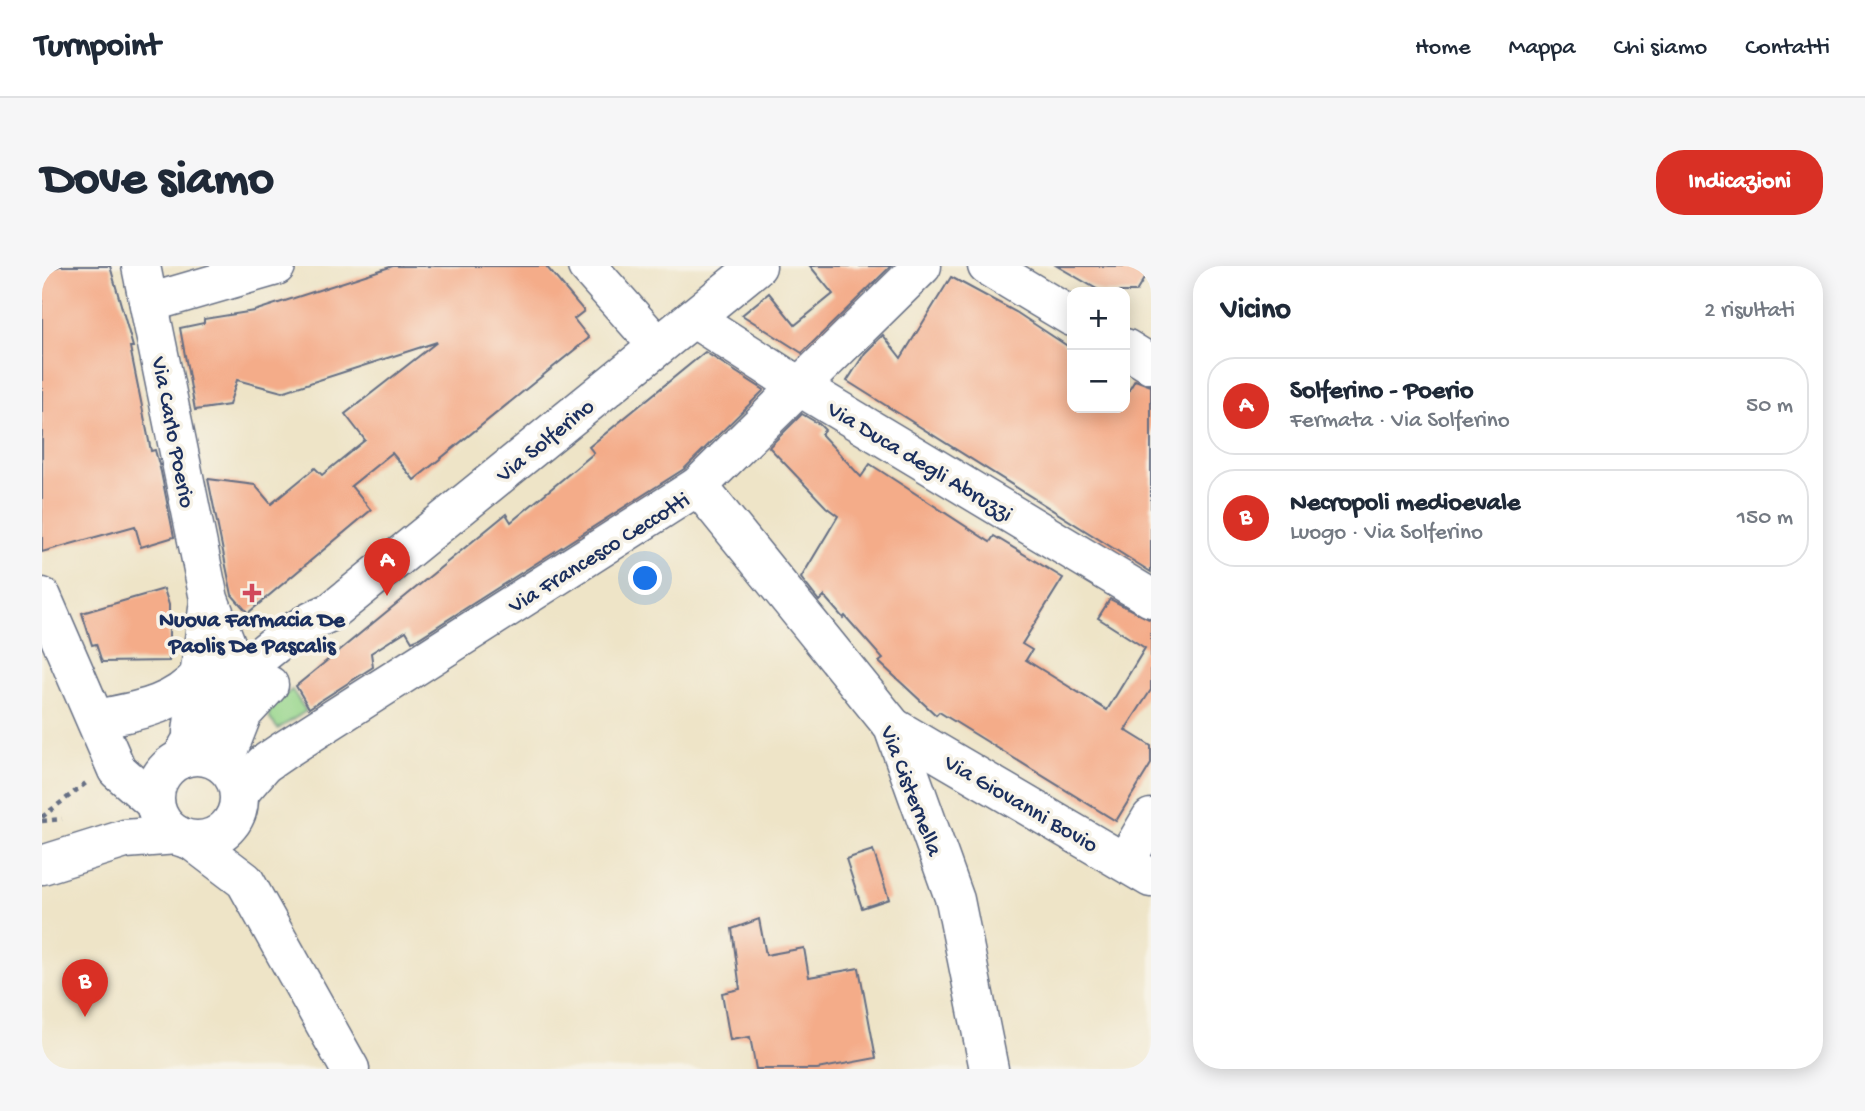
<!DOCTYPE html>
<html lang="it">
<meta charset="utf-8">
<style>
:root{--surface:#fff;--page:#f6f6f7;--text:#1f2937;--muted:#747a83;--line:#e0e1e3;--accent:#d93025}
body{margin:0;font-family:"Gochi Hand",sans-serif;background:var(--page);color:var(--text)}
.controls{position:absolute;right:21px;top:21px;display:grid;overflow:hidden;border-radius:14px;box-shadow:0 4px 18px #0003}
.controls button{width:63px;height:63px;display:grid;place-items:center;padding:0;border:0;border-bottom:2px solid var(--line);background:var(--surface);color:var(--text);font:35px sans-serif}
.you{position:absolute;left:604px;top:313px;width:24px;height:24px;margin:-18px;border:5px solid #fff;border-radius:50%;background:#1a73e8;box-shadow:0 0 0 10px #1a73e833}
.badge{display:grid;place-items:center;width:46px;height:46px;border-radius:50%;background:var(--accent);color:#fff;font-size:23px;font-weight:700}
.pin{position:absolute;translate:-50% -58px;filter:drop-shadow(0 2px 4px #0008)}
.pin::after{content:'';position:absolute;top:37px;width:24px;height:21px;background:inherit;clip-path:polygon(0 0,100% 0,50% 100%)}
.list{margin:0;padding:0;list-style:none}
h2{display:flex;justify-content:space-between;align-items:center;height:91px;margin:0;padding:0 28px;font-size:30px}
h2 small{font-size:23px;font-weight:400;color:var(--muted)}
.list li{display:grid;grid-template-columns:46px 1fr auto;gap:21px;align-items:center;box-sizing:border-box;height:98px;margin:0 14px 14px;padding:0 14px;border:2px solid var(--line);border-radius:28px}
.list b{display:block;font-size:26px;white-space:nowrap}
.list p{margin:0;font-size:23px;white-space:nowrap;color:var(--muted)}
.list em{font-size:23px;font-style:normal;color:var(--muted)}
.map{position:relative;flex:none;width:1109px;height:803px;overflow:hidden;border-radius:28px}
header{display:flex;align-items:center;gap:42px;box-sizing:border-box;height:98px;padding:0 35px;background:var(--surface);border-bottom:2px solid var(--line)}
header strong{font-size:33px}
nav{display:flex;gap:38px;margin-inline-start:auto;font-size:24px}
.intro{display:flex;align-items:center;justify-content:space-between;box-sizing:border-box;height:168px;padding:0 42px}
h1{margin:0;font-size:49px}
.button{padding:18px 32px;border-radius:28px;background:var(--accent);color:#fff;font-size:24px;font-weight:700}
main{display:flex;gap:42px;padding:0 42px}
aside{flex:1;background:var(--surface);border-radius:28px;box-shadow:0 4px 18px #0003}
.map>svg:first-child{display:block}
.green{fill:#96d58b;stroke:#588274;stroke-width:2}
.building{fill:#f4ac89}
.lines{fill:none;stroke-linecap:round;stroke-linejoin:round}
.minor-casing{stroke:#656e83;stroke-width:41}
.path{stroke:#656e83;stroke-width:4.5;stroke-dasharray:5 5;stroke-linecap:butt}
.minor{stroke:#fff;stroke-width:38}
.poi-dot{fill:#d1495b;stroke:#f7f3e8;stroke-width:2.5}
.labels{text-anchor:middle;stroke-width:7;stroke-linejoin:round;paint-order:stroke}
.street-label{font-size:23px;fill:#1b2f5e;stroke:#f7f3e8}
.poi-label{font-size:23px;font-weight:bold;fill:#1b2f5e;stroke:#f7f3e8}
</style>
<header>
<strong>Turnpoint</strong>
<nav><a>Home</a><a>Mappa</a><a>Chi siamo</a><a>Contatti</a></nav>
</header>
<div class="intro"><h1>Dove siamo</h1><a class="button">Indicazioni</a></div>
<main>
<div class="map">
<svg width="1109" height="803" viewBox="0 0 1109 803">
<rect width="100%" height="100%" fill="#f7f3e8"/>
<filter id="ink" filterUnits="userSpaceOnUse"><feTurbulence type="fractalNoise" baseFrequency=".0143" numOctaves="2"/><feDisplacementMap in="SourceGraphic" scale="14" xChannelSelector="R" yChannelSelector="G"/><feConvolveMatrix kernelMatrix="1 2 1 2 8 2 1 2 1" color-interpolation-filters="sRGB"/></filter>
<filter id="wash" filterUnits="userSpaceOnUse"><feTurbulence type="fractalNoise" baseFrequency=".00686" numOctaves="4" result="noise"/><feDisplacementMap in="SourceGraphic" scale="28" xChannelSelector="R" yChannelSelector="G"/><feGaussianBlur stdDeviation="1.57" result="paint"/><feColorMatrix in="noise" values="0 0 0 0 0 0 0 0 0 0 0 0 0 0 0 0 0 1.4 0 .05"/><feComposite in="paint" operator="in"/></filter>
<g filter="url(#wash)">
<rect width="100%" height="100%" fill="#eee4c7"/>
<path class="green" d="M250,424L264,445L236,463L228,453L226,441Z"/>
<g id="blocks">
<g class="building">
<path d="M18,0H68L91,81H88L109,185L113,184L119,206L132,271L99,281L93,260L0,286V5Z"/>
<path d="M351,0H504L542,45L532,53L547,72L372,214L350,187L309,220L329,244L206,347L190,329L166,213L213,219L229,238L273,202L280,209L323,174L303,148L395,76L240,126L195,114L187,139L153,144L138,62L162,57V53L212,45Z"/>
<path d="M768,0H849L760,87L700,49L727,27L753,59L791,28Z"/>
<path d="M1015,0H1109V1L1094,26H1060Z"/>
<path d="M909,11L974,46L1030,83V142H1083V131L1093,114L1109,120V306L805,115L823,87L841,69L859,92Z"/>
<path d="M663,86L722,124L642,203L377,372L370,375L364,365L329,387L331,401L267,442L254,420L464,248L469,256L552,187L547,181Z"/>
<path d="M760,148L777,158L783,164L779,168L819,211L828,198L948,276L952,270L1021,312L980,378L990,384L984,394L1065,444L1103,382L1056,352L1068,333L1109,354V424L1083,464L1109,480V498L1074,555L897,446L894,449L837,396L841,393L803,350L801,352L782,330L777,335L759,312L796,250L784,241L727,181Z"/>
<path d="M122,323L127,339V395L60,396L54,378L50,379L40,347Z"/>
<path d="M831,584L847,633L820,642L804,593Z"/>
<path d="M717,653L724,689L762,682L767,711L817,702L834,792L775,803H714L708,771L688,774L680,727L698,723L690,663Z"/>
</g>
</g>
</g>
<g filter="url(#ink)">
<use href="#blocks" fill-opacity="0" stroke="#656e83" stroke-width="2"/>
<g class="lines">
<g class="minor-casing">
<g id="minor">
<path d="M99,0L167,333L205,432"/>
<path d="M545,0L616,80"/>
<path d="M945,0L1030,51"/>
<path d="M107,37L234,0"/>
<path d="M651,52L758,121L1109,332"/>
<path d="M1083,82L1109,98"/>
<path d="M656,220L851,461L913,634L947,803"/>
<path d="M0,331L75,504L113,537"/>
<path d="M55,453C93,445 130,441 157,410"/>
<path d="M851,461L1109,612"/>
<path d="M150,466L167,335"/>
<circle cx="155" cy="532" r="42"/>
<path d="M139,493C172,430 222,374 289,346L715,0"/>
<path d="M181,498L201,447L227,419"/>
<path d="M197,527L222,498L241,485L656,220L880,0"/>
<path d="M149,574L203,615L308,803"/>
<path d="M1083,596L1109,552"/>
<path d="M0,599L83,573L135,569"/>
</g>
</g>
<g class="path">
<path d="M0,551L44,517"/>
<path d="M0,555L20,553"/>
</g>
<use href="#minor" class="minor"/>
</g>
</g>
<path class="poi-dot" d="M206.5 316.5h7v7h7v7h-7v7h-7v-7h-7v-7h7z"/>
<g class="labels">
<g class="street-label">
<text transform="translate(133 166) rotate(79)" y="8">Via Carlo Poerio</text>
<text transform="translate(502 173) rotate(-39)" y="8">Via Solferino</text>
<text transform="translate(879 194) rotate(31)" y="8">Via Duca degli Abruzzi</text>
<text transform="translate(556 285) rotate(-32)" y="8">Via Francesco Ceccotti</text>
<text transform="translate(871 524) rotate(69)" y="8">Via Cisternella</text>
<text transform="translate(980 536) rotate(30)" y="8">Via Giovanni Bovio</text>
</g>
<g class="poi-label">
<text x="210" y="360">Nuova Farmacia De<tspan x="210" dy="26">Paolis De Pascalis</tspan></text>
</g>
</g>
</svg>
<div class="controls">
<button>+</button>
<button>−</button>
</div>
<div class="you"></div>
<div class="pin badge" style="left:345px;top:330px">A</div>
<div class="pin badge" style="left:43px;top:751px">B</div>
</div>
<aside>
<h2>Vicino<small>2 risultati</small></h2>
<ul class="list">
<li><span class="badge">A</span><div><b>Solferino - Poerio</b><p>Fermata · Via Solferino</p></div><em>50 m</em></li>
<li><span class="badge">B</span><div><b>Necropoli medioevale</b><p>Luogo · Via Solferino</p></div><em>150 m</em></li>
</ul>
</aside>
</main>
